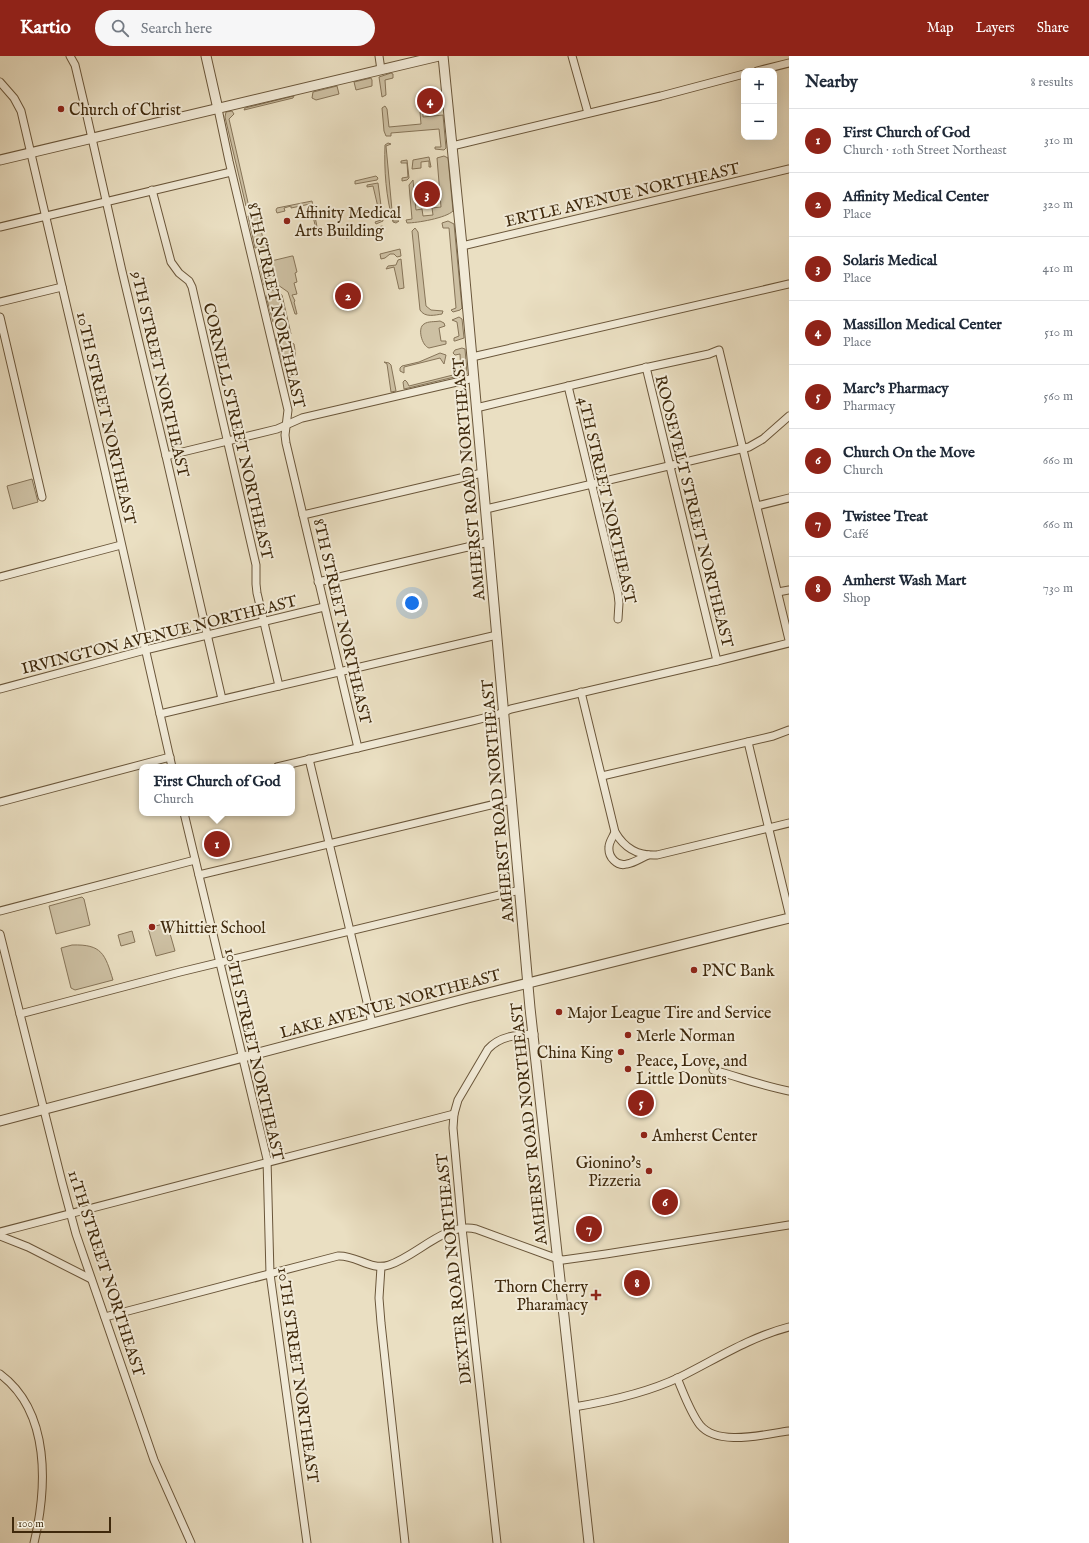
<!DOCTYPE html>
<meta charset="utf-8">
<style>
:root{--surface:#fff;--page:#f6f6f7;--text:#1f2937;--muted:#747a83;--line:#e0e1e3;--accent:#8f2418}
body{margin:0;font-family:"IM FELL English",serif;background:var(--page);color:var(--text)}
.controls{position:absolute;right:12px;top:12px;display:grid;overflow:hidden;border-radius:8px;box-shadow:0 4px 16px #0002}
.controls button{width:36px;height:36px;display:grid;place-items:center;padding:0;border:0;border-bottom:1px solid var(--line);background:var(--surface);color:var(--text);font:20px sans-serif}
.scale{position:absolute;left:12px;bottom:10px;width:99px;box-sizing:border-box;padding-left:4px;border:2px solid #3f290c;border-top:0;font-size:11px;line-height:14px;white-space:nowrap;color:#3f290c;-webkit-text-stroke:3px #f1ead7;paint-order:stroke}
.you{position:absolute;left:412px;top:547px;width:14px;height:14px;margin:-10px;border:3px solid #fff;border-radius:50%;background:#1a73e8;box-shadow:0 0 0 6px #1a73e833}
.badge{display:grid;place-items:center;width:26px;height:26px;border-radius:50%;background:var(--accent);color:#fff;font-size:13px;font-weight:700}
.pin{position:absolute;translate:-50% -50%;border:2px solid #fff;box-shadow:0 1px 4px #0006}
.popup{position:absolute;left:139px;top:708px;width:156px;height:52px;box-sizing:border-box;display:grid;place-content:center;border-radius:8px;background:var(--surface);filter:drop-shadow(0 1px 3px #0005);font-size:13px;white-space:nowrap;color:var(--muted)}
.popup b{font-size:15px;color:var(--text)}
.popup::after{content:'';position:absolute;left:50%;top:100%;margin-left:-8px;border:8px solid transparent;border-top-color:var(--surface)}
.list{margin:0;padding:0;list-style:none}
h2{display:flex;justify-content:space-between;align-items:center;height:52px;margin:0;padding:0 16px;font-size:17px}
h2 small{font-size:13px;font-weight:400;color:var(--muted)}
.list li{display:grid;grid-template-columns:26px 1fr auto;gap:12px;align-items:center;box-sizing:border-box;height:64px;padding:0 16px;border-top:1px solid var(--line)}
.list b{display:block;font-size:15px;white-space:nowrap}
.list p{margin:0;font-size:13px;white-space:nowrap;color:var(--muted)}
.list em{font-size:13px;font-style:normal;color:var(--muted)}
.icon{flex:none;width:22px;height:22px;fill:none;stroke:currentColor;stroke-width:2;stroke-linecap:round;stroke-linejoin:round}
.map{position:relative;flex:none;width:789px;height:1487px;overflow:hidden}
header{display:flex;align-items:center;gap:24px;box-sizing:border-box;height:56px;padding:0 20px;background:var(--accent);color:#fff}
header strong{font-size:19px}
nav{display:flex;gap:22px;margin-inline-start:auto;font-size:14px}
.search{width:280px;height:36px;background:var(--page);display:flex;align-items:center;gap:10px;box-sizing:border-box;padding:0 14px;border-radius:22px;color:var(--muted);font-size:15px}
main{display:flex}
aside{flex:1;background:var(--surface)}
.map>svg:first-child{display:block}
.green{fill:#cdc0a3;stroke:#867458}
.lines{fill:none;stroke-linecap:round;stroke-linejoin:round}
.minor-casing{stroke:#6a563a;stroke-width:9}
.tertiary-casing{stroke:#6a563a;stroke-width:11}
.minor{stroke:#f1ead7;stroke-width:7}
.tertiary{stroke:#f1ead7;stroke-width:9}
.poi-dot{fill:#8f2418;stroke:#f1ead7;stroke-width:1.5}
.labels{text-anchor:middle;stroke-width:4;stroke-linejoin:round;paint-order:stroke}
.poi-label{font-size:16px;fill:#3f290c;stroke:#f1ead7;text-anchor:start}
.street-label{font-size:16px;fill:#3f290c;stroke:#f1ead7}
</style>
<header>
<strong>Kartio</strong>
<div class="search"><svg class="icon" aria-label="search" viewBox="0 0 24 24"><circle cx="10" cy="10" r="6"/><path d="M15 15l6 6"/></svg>Search here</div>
<nav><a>Map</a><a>Layers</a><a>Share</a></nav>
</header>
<main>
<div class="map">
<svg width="789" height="1487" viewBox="0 0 789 1487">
<rect width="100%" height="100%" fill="#eadfc2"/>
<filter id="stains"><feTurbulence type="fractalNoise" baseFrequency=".005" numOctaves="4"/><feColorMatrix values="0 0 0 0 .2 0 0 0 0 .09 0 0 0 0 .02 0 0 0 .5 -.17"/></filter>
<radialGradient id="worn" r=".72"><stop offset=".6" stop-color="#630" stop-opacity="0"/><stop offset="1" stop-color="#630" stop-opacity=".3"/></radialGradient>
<g class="green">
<path d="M391,17L393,18V22L385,24L386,39L382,41L379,21Z"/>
<path d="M371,22L372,24V30L356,34L354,26Z"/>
<path d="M337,30L339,38L316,44L312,42L313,36Z"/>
<path d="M294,40L293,42L244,54L245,52Z"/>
<path d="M385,50L387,53L389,71L421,68L420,56H423V61L443,59L446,92L444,94L435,93V91H441L439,73L391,77V80H386L384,75L382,52Z"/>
<path d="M232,55L234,58L229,63L249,151L246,150L225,61L226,56Z"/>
<path d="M388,87L391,88L386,90L393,165H399L396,167L393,166C386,141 384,114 385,89Z"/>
<path d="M444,100L448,102L453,155C446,162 417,167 407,167L406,164L412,163L409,129L413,124L416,154L422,153L423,160L433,159L432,152L441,151L437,102Z"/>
<path d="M429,101L431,111H429V105L421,106V112L412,113L413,104Z"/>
<path d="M407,104L409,122L407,124L402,125V122L408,121L407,107H401V105Z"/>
<path d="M376,120L378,122L377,124L355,128V125Z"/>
<path d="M378,127L383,165L376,168L375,166L381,164L373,130L367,131V129Z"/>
<path d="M312,145L318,176L317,177L310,148L291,152V150L284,152L285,155L277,157L276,154L277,152Z"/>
<path d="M257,157L265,191L255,192L248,160Z"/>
<path d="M448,165L454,168L462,252L460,254L453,256L451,254L456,252L449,172H443L442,167Z"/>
<path d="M382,170L384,171L383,174L367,177L366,174Z"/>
<path d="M356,171L361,172L363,178L346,182L345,180L357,177Z"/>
<path d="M415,172L418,176L426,250L431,254L443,255L442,258C435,259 425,262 420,254L412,175Z"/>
<path d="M400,193L401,200L397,201L394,198H390L385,202L381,203L380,198Z"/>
<path d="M292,200H293L297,216L295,217L297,226L294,227L297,238L292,239L295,245L294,246L297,258H295L288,236L278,229H264L260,210L263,207Z"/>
<path d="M401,203L404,232L399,233L394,211L386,213L388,210L396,209L398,204Z"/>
<path d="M273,234L277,235L282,239L291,278L273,266L266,240L268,236Z"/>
<path d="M459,261L462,263L464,282L455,285H454V282L459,280L457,266L452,264Z"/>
<path d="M440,265L444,267L445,270L439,272L441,285H446V288L429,292C422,290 417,272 424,268C428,265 435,266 440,265Z"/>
<path d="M281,280L294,288C296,298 297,311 283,308L282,306L276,282Z"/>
<path d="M462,292L465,293L467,318L404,333L403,326L405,324L407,326L409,330L461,317L460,298L455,299L453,297L455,294Z"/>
<path d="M440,297L446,299L444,308L440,302L404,311V317L400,315V312L402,310L419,306Z"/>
<path d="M384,306L389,307L391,309L396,335L391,336L387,308Z"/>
<path d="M32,423L38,446L13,453L7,430Z"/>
<path d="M82,841L84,843L90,869L56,878L49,850Z"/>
<path d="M167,867L175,895L156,900L148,872Z"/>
<path d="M132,875L135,886L121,890L118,879Z"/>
<path d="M72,889C102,888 105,898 113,924L75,934L71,932L61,892Z"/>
</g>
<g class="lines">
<g class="minor-casing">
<g id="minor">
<path d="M70,0L75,9L84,47L122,215L166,400L222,643"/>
<path d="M379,0L381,14"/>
<path d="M572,0L588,57"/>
<path d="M757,15L789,7"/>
<path d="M0,26L14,42L21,55L100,393L172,711"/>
<path d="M218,53L229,105L288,354L285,379L286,387L358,692"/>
<path d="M452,90L661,40L744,18"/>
<path d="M152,134L171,206L179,217L189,225L192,231L256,509V528L257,537L279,630"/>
<path d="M0,171L231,116"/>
<path d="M462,190L789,113"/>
<path d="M0,246L62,231"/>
<path d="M0,261L42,441"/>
<path d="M472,301L789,228"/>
<path d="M646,311L717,605"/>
<path d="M568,330L618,538L619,547L618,563"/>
<path d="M476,352L640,313L709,298L719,294L789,584"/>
<path d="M166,400L277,373L302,362L474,322"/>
<path d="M757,450L789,442"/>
<path d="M486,453L749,391L763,383L789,360"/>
<path d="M303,459L482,417"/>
<path d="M0,521L121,489"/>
<path d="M318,526L489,486"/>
<path d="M778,536L789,534"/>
<path d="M0,633L145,594L324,551"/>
<path d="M581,636L615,776C613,781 609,786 609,791C608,801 617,811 627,808C634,807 641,802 648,799"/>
<path d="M160,658L497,579"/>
<path d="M748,686L789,857"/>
<path d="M309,703L372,967"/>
<path d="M277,711L472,665L496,659L511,653L717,605L789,587"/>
<path d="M602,720L773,680L789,674"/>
<path d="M0,746L170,701"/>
<path d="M184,757L267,1103L270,1218L307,1487"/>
<path d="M615,776C625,793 638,800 657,799L789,767"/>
<path d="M199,819L512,744"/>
<path d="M0,855L195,804"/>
<path d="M0,878L62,1126L76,1178L154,1404L191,1487"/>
<path d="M20,958L180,916L520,834"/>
<path d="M713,1014C739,1021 763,1030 789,1035"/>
<path d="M0,1176L454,1058"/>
<path d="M0,1180L28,1191L91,1223"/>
<path d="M381,1211L379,1242L381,1267L405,1487"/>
<path d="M105,1261L338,1200C357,1199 370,1215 389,1209C417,1200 445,1166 476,1173L558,1203L563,1204L606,1198L789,1169"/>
<path d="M0,1318C51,1356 47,1432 34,1487"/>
<path d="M677,1322C684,1338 690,1356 700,1369C718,1391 765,1378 789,1375"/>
<path d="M574,1351C610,1345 647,1337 680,1321C716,1303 750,1281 789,1271"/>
<path d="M497,1487L462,1172L453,1072L454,1058L458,1044L488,993C500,980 516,979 534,978"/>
</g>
</g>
<g class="tertiary-casing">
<g id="tertiary">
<path d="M206,0L218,53"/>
<path d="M443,0L462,190L530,952L589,1487"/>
<path d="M0,104L439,0"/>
<path d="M0,1065L468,942L789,862"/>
</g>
</g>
<use href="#minor" class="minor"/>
<use href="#tertiary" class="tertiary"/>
</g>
<g class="poi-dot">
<circle cx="61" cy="53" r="4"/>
<circle cx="287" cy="165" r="4"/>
<circle cx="152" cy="871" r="4"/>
<circle cx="694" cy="914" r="4"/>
<circle cx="559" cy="956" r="4"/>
<circle cx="628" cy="979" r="4"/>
<circle cx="621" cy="996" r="4"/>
<circle cx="628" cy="1013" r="4"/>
<circle cx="644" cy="1079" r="4"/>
<circle cx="649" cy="1115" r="4"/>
<path d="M594 1233h4v4h4v4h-4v4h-4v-4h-4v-4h4z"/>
</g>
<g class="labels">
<g class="poi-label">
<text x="69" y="59">Church of Christ</text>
<text x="295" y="162">Affinity Medical<tspan x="295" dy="18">Arts Building</tspan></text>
<text x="160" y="877">Whittier School</text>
<text x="702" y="920">PNC Bank</text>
<text x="567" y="962">Major League Tire and Service</text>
<text x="636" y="985">Merle Norman</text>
<text x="613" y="1002" text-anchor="end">China King</text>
<text x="636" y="1010">Peace, Love, and<tspan x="636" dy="18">Little Donuts</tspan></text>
<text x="652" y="1085">Amherst Center</text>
<text x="641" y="1112" text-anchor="end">Gionino's<tspan x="641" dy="18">Pizzeria</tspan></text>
<text x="588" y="1236" text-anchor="end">Thorn Cherry<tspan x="588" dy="18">Pharamacy</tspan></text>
</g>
<g class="street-label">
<text transform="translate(622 138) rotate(-13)" y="6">ERTLE AVENUE NORTHEAST</text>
<text transform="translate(277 249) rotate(77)" y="6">8TH STREET NORTHEAST</text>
<text transform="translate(161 318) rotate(77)" y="6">9TH STREET NORTHEAST</text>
<text transform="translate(107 362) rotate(77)" y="6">10TH STREET NORTHEAST</text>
<text transform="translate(239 375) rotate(77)" y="6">CORNELL STREET NORTHEAST</text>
<text transform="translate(468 423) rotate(-95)" y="6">AMHERST ROAD NORTHEAST</text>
<text transform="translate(608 444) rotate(77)" y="6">4TH STREET NORTHEAST</text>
<text transform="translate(695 455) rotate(76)" y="6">ROOSEVELT STREET NORTHEAST</text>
<text transform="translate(343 565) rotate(77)" y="6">8TH STREET NORTHEAST</text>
<text transform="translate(159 578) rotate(-14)" y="6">IRVINGTON AVENUE NORTHEAST</text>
<text transform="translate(497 745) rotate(-95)" y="6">AMHERST ROAD NORTHEAST</text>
<text transform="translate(390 947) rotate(-15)" y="6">LAKE AVENUE NORTHEAST</text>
<text transform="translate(255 998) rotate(77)" y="6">10TH STREET NORTHEAST</text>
<text transform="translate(528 1068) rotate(-96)" y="6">AMHERST ROAD NORTHEAST</text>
<text transform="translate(453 1213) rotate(-96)" y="6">DEXTER ROAD NORTHEAST</text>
<text transform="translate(107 1217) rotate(72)" y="6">11TH STREET NORTHEAST</text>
<text transform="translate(299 1319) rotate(82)" y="6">10TH STREET NORTHEAST</text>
</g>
</g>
<rect width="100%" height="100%" filter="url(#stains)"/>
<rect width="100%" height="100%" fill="url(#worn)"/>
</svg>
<div class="controls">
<button>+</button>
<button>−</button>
</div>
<div class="scale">100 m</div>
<div class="you"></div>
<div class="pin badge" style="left:217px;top:788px">1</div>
<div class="popup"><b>First Church of God</b>Church</div>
<div class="pin badge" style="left:348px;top:240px">2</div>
<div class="pin badge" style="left:427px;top:138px">3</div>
<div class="pin badge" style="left:430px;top:45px">4</div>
<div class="pin badge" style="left:641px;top:1047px">5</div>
<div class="pin badge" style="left:665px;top:1146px">6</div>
<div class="pin badge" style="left:589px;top:1173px">7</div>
<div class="pin badge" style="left:637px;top:1227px">8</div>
</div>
<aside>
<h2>Nearby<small>8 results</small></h2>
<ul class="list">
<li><span class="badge">1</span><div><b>First Church of God</b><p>Church · 10th Street Northeast</p></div><em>310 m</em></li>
<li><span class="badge">2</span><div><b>Affinity Medical Center</b><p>Place</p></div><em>320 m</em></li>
<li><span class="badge">3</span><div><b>Solaris Medical</b><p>Place</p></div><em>410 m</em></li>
<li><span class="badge">4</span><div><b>Massillon Medical Center</b><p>Place</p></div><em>510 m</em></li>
<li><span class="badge">5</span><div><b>Marc's Pharmacy</b><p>Pharmacy</p></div><em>560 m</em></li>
<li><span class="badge">6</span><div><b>Church On the Move</b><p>Church</p></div><em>660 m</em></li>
<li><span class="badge">7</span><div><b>Twistee Treat</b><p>Café</p></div><em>660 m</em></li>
<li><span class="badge">8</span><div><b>Amherst Wash Mart</b><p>Shop</p></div><em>730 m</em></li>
</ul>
</aside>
</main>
